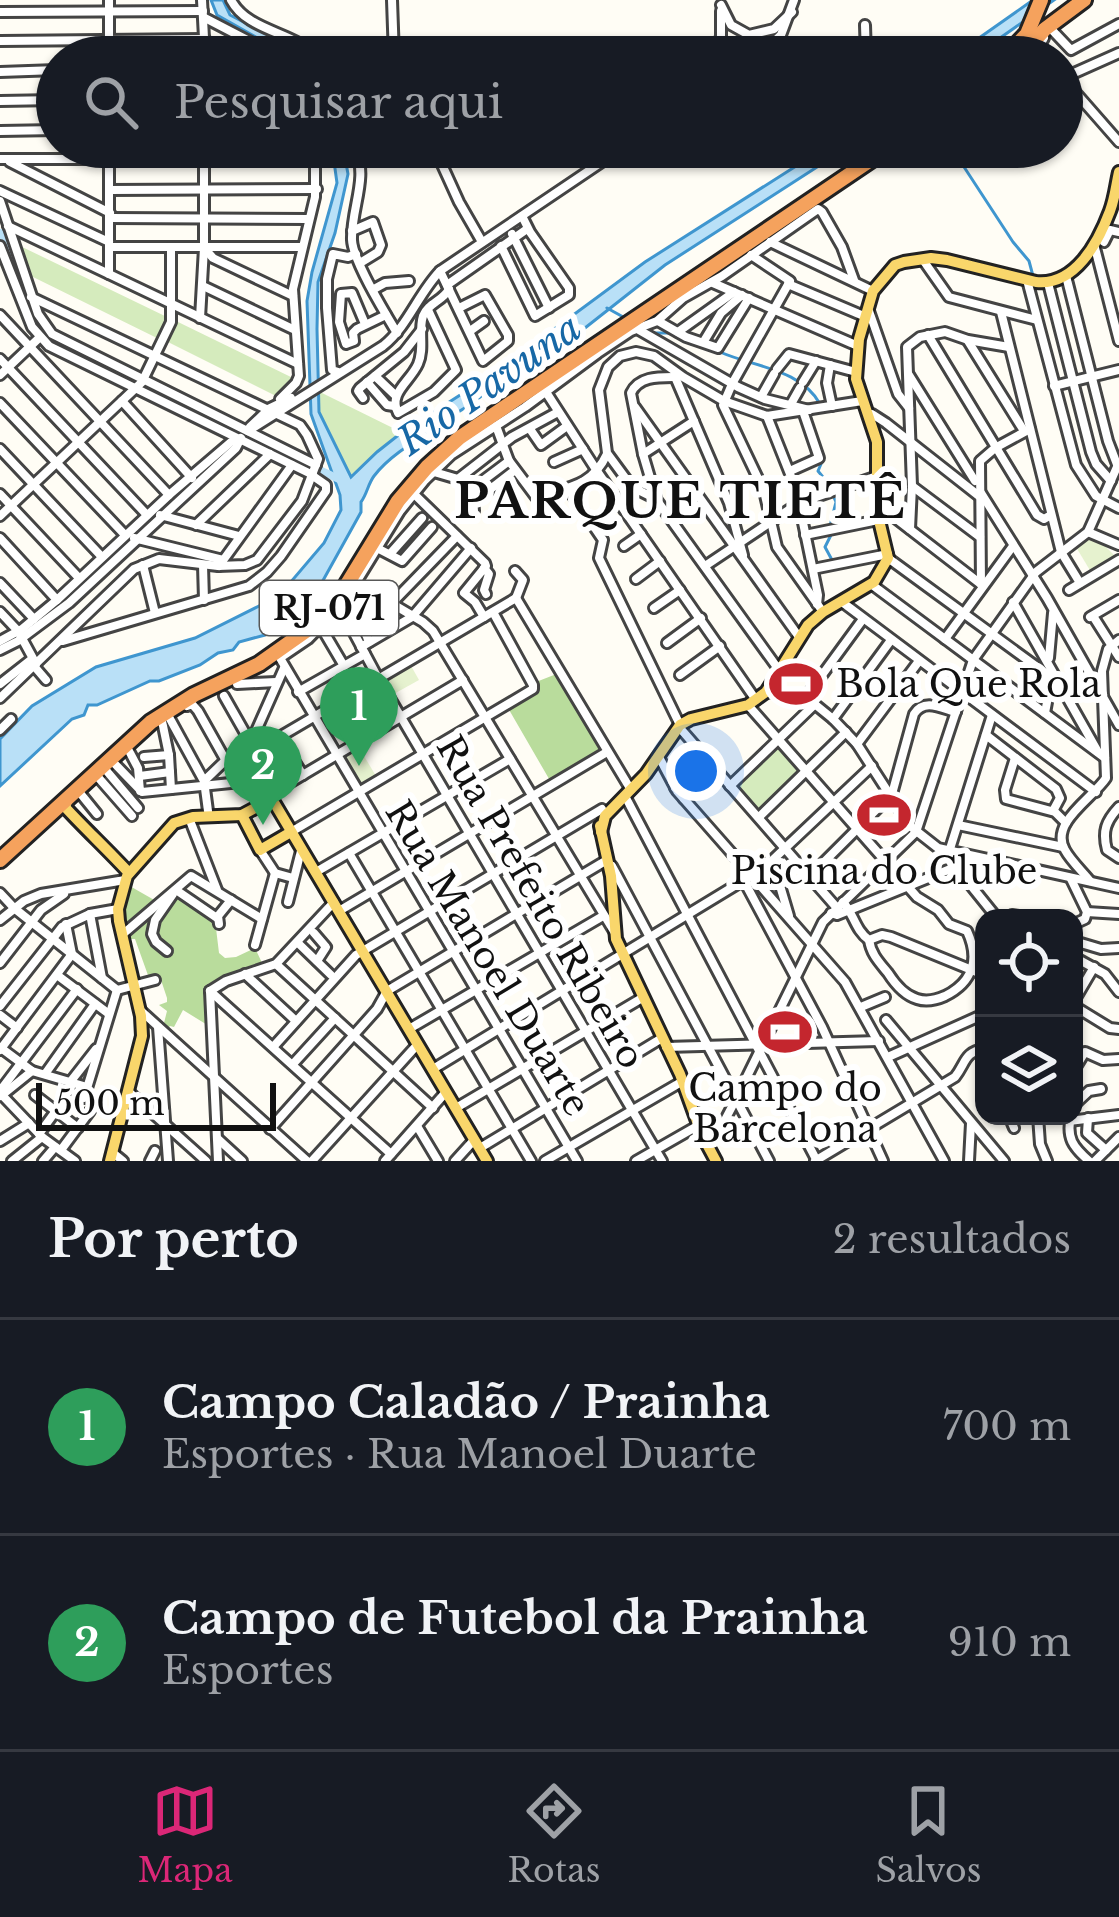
<!DOCTYPE html>
<html lang="pt">
<meta charset="utf-8">
<style>
:root{--surface:#171b24;--page:#242831;--text:#f1f3f6;--muted:#9ea1a6;--line:#363941;--accent:#db2777}
body{margin:0;font-family:"Libre Baskerville",serif;background:var(--page);color:var(--text)}
.controls{position:absolute;right:36px;bottom:36px;display:grid;overflow:hidden;border-radius:24px;box-shadow:0 3px 9px #0004}
.controls button{width:108px;height:108px;display:grid;place-items:center;padding:0;border:0;border-bottom:3px solid var(--line);background:var(--surface);color:var(--text);font:60px sans-serif}
.scale{position:absolute;left:36px;bottom:30px;width:240px;box-sizing:border-box;padding-left:12px;border:6px solid #111;border-top:0;font-size:33px;line-height:42px;white-space:nowrap;color:#111;-webkit-text-stroke:9px #fff;paint-order:stroke}
.you{position:absolute;left:696px;top:771px;width:42px;height:42px;margin:-30px;border:9px solid #fff;border-radius:50%;background:#1a73e8;box-shadow:0 0 0 18px #1a73e833}
.badge{display:grid;place-items:center;width:78px;height:78px;border-radius:50%;background:var(--accent);color:#fff;font-size:39px;font-weight:700}
.pin{position:absolute;translate:-50% -99px;filter:drop-shadow(0 3px 6px #0008)}
.pin::after{content:'';position:absolute;top:63px;width:42px;height:36px;background:inherit;clip-path:polygon(0 0,100% 0,50% 100%)}
.list{margin:0;padding:0;list-style:none}
h2{display:flex;justify-content:space-between;align-items:center;height:156px;margin:0;padding:0 48px;font-size:51px}
h2 small{font-size:39px;font-weight:400;color:var(--muted)}
.list li{display:grid;grid-template-columns:78px 1fr auto;gap:36px;align-items:center;box-sizing:border-box;height:216px;padding:0 48px;border-top:3px solid var(--line)}
.list b{display:block;font-size:45px;white-space:nowrap}
.list p{margin:0;font-size:39px;white-space:nowrap;color:var(--muted)}
.list em{font-size:39px;font-style:normal;color:var(--muted)}
.icon{flex:none;width:66px;height:66px;fill:none;stroke:currentColor;stroke-width:2;stroke-linecap:round;stroke-linejoin:round}
.map{position:relative;flex:none;width:1119px;height:1161px;overflow:hidden}
.search{position:absolute;background:var(--surface);box-shadow:0 3px 9px #0004;left:36px;right:36px;top:36px;height:132px;display:flex;align-items:center;gap:30px;box-sizing:border-box;padding:0 42px;border-radius:66px;color:var(--muted);font-size:45px}
.sheet{height:588px;background:var(--surface)}
nav{display:flex;justify-content:space-around;align-items:center;box-sizing:border-box;height:168px;border-top:3px solid var(--line);background:var(--surface);font-size:33px;color:var(--muted)}
nav a{display:grid;justify-items:center;gap:6px}
nav .on{color:var(--accent)}
.map>svg:first-child{display:block}
.green{fill:#d5ebbd}
.forest{fill:#b9dc9c}
.pitch{fill:#e6f2cf}
.water{fill:#b9e0f7;stroke:#3f96cf;stroke-width:3}
.lines{fill:none;stroke-linecap:round;stroke-linejoin:round}
.stream{stroke:#3f96cf;stroke-width:3}
.river{stroke:#b9e0f7;stroke-width:8}
.minor-casing{stroke:#444;stroke-width:14}
.major-casing{stroke:#222;stroke-width:16}
.highway-casing{stroke:#222;stroke-width:20}
.minor{stroke:#fff;stroke-width:8}
.major{stroke:#f9d66b;stroke-width:10}
.highway{stroke:#f5a25d;stroke-width:14}
.labels{text-anchor:middle;stroke-width:12;stroke-linejoin:round;paint-order:stroke}
.shield{fill:#fff;stroke:#585858;stroke-width:3}
.shield-label{font-size:33px;font-weight:bold;fill:#111}
.poi-label{font-size:36px;fill:#111;stroke:#fff}
.street-label{font-size:36px;fill:#111;stroke:#fff}
.water-label{font-size:39px;font-style:italic;fill:#1768a6;stroke:#fff}
.district-label{font-size:48px;font-weight:bold;letter-spacing:3px;fill:#111;stroke:#fff}
</style>
<div class="map">
<svg width="1119" height="1161" viewBox="0 0 1119 1161">
<rect width="100%" height="100%" fill="#fffdf5"/>
<g class="green">
<path d="M16,244L169,318L161,340L31,276L29,278Z"/>
<path d="M176,321L295,379L278,397L166,341Z"/>
<path d="M320,392L401,432L351,477L319,413Z"/>
<path d="M779,743L804,771L760,814L736,785Z"/>
</g>
<g class="forest">
<path d="M559,673L606,752L552,784L508,708L539,689L536,682Z"/>
<path d="M128,885L156,901L128,927L124,926L121,908Z"/>
<path d="M173,892L215,920L219,953L225,958L236,957L255,948L263,965L207,994L209,1026L183,1010L174,1027L170,1026L167,1029L163,1027L167,1011L159,1005L167,1002V998L160,977L149,978L135,939H127L126,935Z"/>
</g>
<g class="pitch">
<path d="M1089,535L1098,539L1115,556L1091,572L1076,547Z"/>
<path d="M410,664L419,680L392,695L383,679Z"/>
<path d="M358,746L376,776L360,786L342,755Z"/>
</g>
<g class="water">
<path d="M211,0H223L230,15L311,57H290L254,36L217,15Z"/>
<path d="M1033,0H1054L973,57H952Z"/>
<path d="M332,147H343L348,174L335,233L318,282L317,329L319,412L351,477L377,452L401,433L496,372L645,262L826,147H848L665,265L571,339L502,386L487,391L473,403L435,426L429,434C410,443 387,459 374,476C368,484 367,494 361,502V512L316,593L292,618L265,635L239,642L233,650L218,653L200,665L159,681H150L97,705H88L84,715L72,719L0,786V739L32,706L96,667L195,638L259,606L290,583L324,543L341,510L340,495L311,414L307,301L312,272L337,183Z"/>
</g>
<g class="lines">
<g class="stream">
<path d="M951,147L1013,242L1029,261L1033,276"/>
<path d="M607,308L625,318"/>
<path d="M644,327L654,333H673L691,344L695,342"/>
<path d="M720,352C754,367 801,369 820,404"/>
<path d="M821,464L818,471L827,482L836,502L830,526L831,535L825,547L832,560"/>
</g>
<g class="river">
<path d="M0,233L40,329L66,351"/>
<path d="M101,367L343,481"/>
</g>
<g class="minor-casing">
<g id="minor">
<path d="M202,0L205,57"/>
<path d="M231,0C248,32 294,31 317,57"/>
<path d="M392,0L394,57"/>
<path d="M721,5L731,25L749,35L774,29L792,12"/>
<path d="M0,12L203,11"/>
<path d="M205,18L280,57"/>
<path d="M865,25L866,57"/>
<path d="M1052,30L1071,50L1119,24"/>
<path d="M1044,38L1040,45L1046,57"/>
<path d="M0,41L205,39"/>
<path d="M774,44L783,57"/>
<path d="M109,57V0"/>
<path d="M715,57L721,36V11"/>
<path d="M758,57L781,35L794,0"/>
<path d="M0,72L57,70"/>
<path d="M1062,77L1119,142"/>
<path d="M1063,78L1119,53"/>
<path d="M0,101L57,100"/>
<path d="M0,131L57,130"/>
<path d="M355,147C369,179 351,207 352,240C353,261 385,313 397,333"/>
<path d="M434,147L459,202L482,242"/>
<path d="M0,159H316"/>
<path d="M10,162L110,213"/>
<path d="M109,190L317,189"/>
<path d="M0,191L109,242"/>
<path d="M0,201L38,314L52,334L316,465"/>
<path d="M110,218L309,219"/>
<path d="M8,226L298,364"/>
<path d="M352,231L373,222L381,245L378,252L360,263"/>
<path d="M512,234L549,308"/>
<path d="M770,242L873,291"/>
<path d="M1104,242L1110,230L1119,232"/>
<path d="M1094,244L1119,341"/>
<path d="M0,246L32,327L49,346L313,475"/>
<path d="M501,246L535,316L569,295V288L530,232L522,216"/>
<path d="M109,247H301"/>
<path d="M205,249L213,258L293,296"/>
<path d="M751,255L790,281L732,384L723,405L764,491L777,547L823,612"/>
<path d="M923,260L949,297L1037,320"/>
<path d="M440,271L483,361L508,341V335L485,295L459,308"/>
<path d="M109,274V147"/>
<path d="M1066,276L1108,441L1118,467"/>
<path d="M1027,280L1076,465L1096,496L1119,508"/>
<path d="M713,283L858,346"/>
<path d="M1048,283L1091,452L1096,464L1111,481"/>
<path d="M788,284L866,317"/>
<path d="M447,285L527,229"/>
<path d="M203,286L295,330"/>
<path d="M374,289L385,283L409,281"/>
<path d="M428,310L456,370L434,392L398,413C388,393 410,382 418,364C425,348 418,331 423,316C428,303 443,301 449,289"/>
<path d="M869,311L898,394L909,408"/>
<path d="M1001,312L1061,552L1080,583"/>
<path d="M0,315L169,495"/>
<path d="M200,318L204,248V147"/>
<path d="M658,321L686,337L718,348L749,298"/>
<path d="M365,324L352,293L341,294L339,322L346,344L354,341L353,333L357,329L386,315"/>
<path d="M639,330L738,387L765,399L809,410"/>
<path d="M470,331L484,321"/>
<path d="M678,332L734,292"/>
<path d="M928,335L1037,515L1044,519L1051,515"/>
<path d="M704,341L721,313L742,295"/>
<path d="M968,341L1024,431"/>
<path d="M0,359L147,515"/>
<path d="M830,365L827,383L832,406"/>
<path d="M777,369L789,354L856,372"/>
<path d="M338,372L332,370L327,308V279L333,254L348,257L356,254"/>
<path d="M0,375L39,338"/>
<path d="M909,375L975,481"/>
<path d="M375,376L395,395"/>
<path d="M675,377L729,503L743,555"/>
<path d="M367,382L387,405L394,406"/>
<path d="M803,382L816,361"/>
<path d="M1054,386L1119,370"/>
<path d="M546,392L597,471L756,700"/>
<path d="M761,397L774,374"/>
<path d="M363,398L358,391L360,388L404,352L422,329"/>
<path d="M280,399L296,383L299,376L293,289L315,197V147"/>
<path d="M122,401L192,478"/>
<path d="M0,403L125,535"/>
<path d="M791,404L800,388"/>
<path d="M635,407L799,637"/>
<path d="M868,415L872,414L886,423L979,496"/>
<path d="M767,416L796,489L818,595L817,604"/>
<path d="M496,426L509,461L536,497C567,487 591,488 607,454"/>
<path d="M250,427L270,408L291,398"/>
<path d="M530,429L541,445L567,426"/>
<path d="M248,431L383,346C408,326 418,294 440,271L624,147"/>
<path d="M0,449L102,557"/>
<path d="M643,454L694,421"/>
<path d="M554,462L583,449"/>
<path d="M790,471L819,458L803,411"/>
<path d="M434,472L458,479L512,437L558,412"/>
<path d="M458,479L473,498L474,511"/>
<path d="M912,486L980,537"/>
<path d="M569,490L603,540L599,558L680,725"/>
<path d="M469,491L509,461"/>
<path d="M488,491L515,470"/>
<path d="M413,493L485,563L486,566L464,593L475,602L484,617"/>
<path d="M981,493L1047,598L1119,725"/>
<path d="M0,494L79,578"/>
<path d="M656,498L643,454L631,393C639,376 659,377 676,377"/>
<path d="M877,504L982,585"/>
<path d="M160,515L239,536"/>
<path d="M0,516L142,382L171,322V248"/>
<path d="M196,525L270,454"/>
<path d="M910,529L912,486L907,347L920,337L945,332L968,340L1009,347"/>
<path d="M1088,532L1119,545"/>
<path d="M805,535L878,520"/>
<path d="M0,538L57,600"/>
<path d="M134,538L223,560"/>
<path d="M624,546L641,534"/>
<path d="M377,548L402,561L432,527"/>
<path d="M390,554L422,518"/>
<path d="M888,558L1048,675"/>
<path d="M143,565L155,613"/>
<path d="M203,565L204,600"/>
<path d="M219,566L292,465"/>
<path d="M705,566L799,503L877,476"/>
<path d="M484,568L489,574L484,590L486,594"/>
<path d="M813,569L888,554"/>
<path d="M515,571L523,580L516,598"/>
<path d="M636,579L660,561"/>
<path d="M0,583L34,619"/>
<path d="M357,583L423,622L433,631L615,933"/>
<path d="M871,584L1105,758"/>
<path d="M981,584L980,461L995,448L1030,429"/>
<path d="M1069,590L1119,560"/>
<path d="M350,594L369,642"/>
<path d="M842,602L1096,792"/>
<path d="M1013,602L1098,752"/>
<path d="M391,604L457,536"/>
<path d="M340,607L378,678L662,1161"/>
<path d="M654,608L680,590"/>
<path d="M0,612L18,631L36,664"/>
<path d="M1093,616L1119,657"/>
<path d="M1090,617L1119,600"/>
<path d="M321,627L344,666"/>
<path d="M945,639L1013,546"/>
<path d="M0,641L22,629L57,600L169,495L231,442L238,440"/>
<path d="M63,641L249,586L267,572L281,556L326,491V485L313,476"/>
<path d="M667,643L701,618"/>
<path d="M361,647L412,617L471,548"/>
<path d="M0,650L18,641L69,603L236,448L241,438"/>
<path d="M1049,658L1053,613"/>
<path d="M34,666L46,680"/>
<path d="M779,670L656,499L632,487L607,453L599,390L608,367L620,356L636,352L654,356L683,377L724,401L767,416L862,401"/>
<path d="M680,675L720,646"/>
<path d="M0,684L32,659"/>
<path d="M237,684L276,682"/>
<path d="M298,692L365,654"/>
<path d="M767,692L806,697L833,719L857,744L910,826L938,848L1119,888"/>
<path d="M224,696L249,740"/>
<path d="M806,697L863,619"/>
<path d="M0,698L134,569L159,559L218,566L245,565L257,560L302,501L318,459L307,435L300,425L31,297"/>
<path d="M748,705L917,897L938,910L949,924L967,931C980,959 973,982 945,996C936,1000 926,1002 917,999C904,995 895,984 888,973C879,962 871,954 869,940"/>
<path d="M187,706L192,704L198,711L225,759"/>
<path d="M1045,713L1050,686L1048,673"/>
<path d="M169,717L204,781"/>
<path d="M833,719L891,640"/>
<path d="M162,721L169,755L171,789"/>
<path d="M679,727L837,908"/>
<path d="M0,730L11,719"/>
<path d="M986,735L1056,789L1060,798L1053,811"/>
<path d="M857,744L919,661"/>
<path d="M242,746L271,797"/>
<path d="M128,749L138,768L140,791"/>
<path d="M290,754L303,775"/>
<path d="M247,756L516,598L631,790"/>
<path d="M144,757L169,755"/>
<path d="M659,757L677,791L845,982L944,1161"/>
<path d="M1015,758L1005,790L1006,799L1055,812L1066,823"/>
<path d="M113,762L142,792L260,780"/>
<path d="M105,769L138,808"/>
<path d="M97,776L132,816"/>
<path d="M140,776L170,772"/>
<path d="M730,786L815,704"/>
<path d="M675,788L689,775"/>
<path d="M80,793L97,814"/>
<path d="M269,795L463,680"/>
<path d="M625,796L817,1161"/>
<path d="M684,799L699,784"/>
<path d="M1119,807C1106,821 1102,831 1107,850L1119,858"/>
<path d="M208,811L204,781L256,731L284,668"/>
<path d="M759,817L846,732"/>
<path d="M189,818L217,890"/>
<path d="M958,825L1063,847"/>
<path d="M291,832L533,689V685L493,612"/>
<path d="M260,850L275,873L293,878"/>
<path d="M949,852L992,715"/>
<path d="M349,853L531,1161"/>
<path d="M612,866L769,1161"/>
<path d="M956,867L997,918"/>
<path d="M316,872L510,759"/>
<path d="M810,876L892,794L914,714C924,698 941,708 956,712"/>
<path d="M1071,879L1087,912L1085,919L1074,924"/>
<path d="M744,881L822,1027L883,1161"/>
<path d="M1090,881C1082,871 1071,861 1065,850C1049,823 1093,798 1106,778L1102,671L1108,649L1119,640"/>
<path d="M781,889L789,916"/>
<path d="M176,890L217,918"/>
<path d="M0,893L14,908L117,990"/>
<path d="M288,902L301,851"/>
<path d="M843,902C854,914 855,930 869,940L882,935L891,937L984,975"/>
<path d="M339,911L607,752"/>
<path d="M1087,912L1119,914"/>
<path d="M831,913L837,915L975,859"/>
<path d="M90,914L102,978"/>
<path d="M1009,918L1012,915L1034,918"/>
<path d="M0,920L24,901L41,894L125,880"/>
<path d="M219,924L218,916L231,900"/>
<path d="M314,933L326,947L317,961"/>
<path d="M123,934L191,876L262,919"/>
<path d="M1074,941L1101,949L1119,948"/>
<path d="M298,943L331,975"/>
<path d="M255,945L275,873"/>
<path d="M167,951L156,942L152,934L155,920L173,894"/>
<path d="M1074,957L1105,974L1119,992"/>
<path d="M0,963L41,910L64,894"/>
<path d="M276,964L433,1108"/>
<path d="M245,974L296,1021"/>
<path d="M57,975L109,1014"/>
<path d="M117,990L155,980"/>
<path d="M210,991L391,1154"/>
<path d="M210,991L218,1161"/>
<path d="M210,991L226,981L276,964L334,902"/>
<path d="M1074,1001L1094,967"/>
<path d="M0,1006L62,927L90,914L118,909"/>
<path d="M1074,1006L1110,1028L1119,1029"/>
<path d="M861,1007L885,997"/>
<path d="M140,1010L307,1161"/>
<path d="M0,1015L17,1028"/>
<path d="M886,1020L1004,1161"/>
<path d="M158,1027L168,1161"/>
<path d="M409,1029L603,916"/>
<path d="M274,1046L356,955L602,809"/>
<path d="M666,1047L879,1041"/>
<path d="M1,1048L32,1071L87,1087"/>
<path d="M0,1050L72,954L66,924"/>
<path d="M888,1057L984,1014"/>
<path d="M293,1064L335,1018"/>
<path d="M433,1069L764,868L872,766"/>
<path d="M1074,1070L1085,1052L1103,1060L1119,1059"/>
<path d="M45,1074L95,1004"/>
<path d="M71,1081L96,1049"/>
<path d="M0,1091L77,989"/>
<path d="M129,1092L206,1161"/>
<path d="M2,1095L42,1137L75,1161"/>
<path d="M35,1095L78,1128"/>
<path d="M1,1096L32,1071"/>
<path d="M84,1098L117,990"/>
<path d="M1074,1105L1089,1091L1101,1089"/>
<path d="M456,1108L642,998"/>
<path d="M1009,1116L1014,1128"/>
<path d="M1038,1116L1040,1144L1047,1161"/>
<path d="M1071,1116C1066,1138 1073,1147 1089,1161"/>
<path d="M1088,1118L1087,1133L1106,1150"/>
<path d="M1069,1121L1119,1115"/>
<path d="M417,1126L438,1161"/>
<path d="M270,1129L377,1009L387,991L607,860"/>
<path d="M39,1134L66,1097"/>
<path d="M218,1139L242,1161"/>
<path d="M0,1141L29,1123"/>
<path d="M707,1145L716,1137L736,1099L823,922L916,832L973,660L1036,572L1088,532L1117,467"/>
<path d="M480,1148L662,1038"/>
<path d="M61,1150L90,1111"/>
<path d="M112,1152L123,1161"/>
<path d="M12,1161L42,1137"/>
<path d="M43,1161L55,1147"/>
<path d="M150,1161L155,1151"/>
<path d="M312,1161L417,1045"/>
<path d="M385,1161L446,1092"/>
<path d="M455,1161L474,1140"/>
<path d="M545,1161L683,1081"/>
<path d="M577,1161L280,658L308,639L344,602L400,511L425,480L451,455L525,407L598,353L631,331L657,321L683,298L722,276L818,209L822,212L842,247L854,280"/>
<path d="M636,1161L699,1125"/>
<path d="M815,1161L955,1077C966,1063 964,1052 984,1049"/>
<path d="M969,1161L971,1123"/>
<path d="M1095,1161L1119,1137"/>
</g>
</g>
<g class="major-casing">
<g id="major">
<path d="M69,796L65,807C85,829 108,850 129,873"/>
<path d="M242,815L260,850L291,832"/>
<path d="M600,826L611,876L616,939L680,1074L702,1135L716,1161"/>
<path d="M601,832L605,816L646,774L680,725L691,719L748,705L766,692L808,625L823,612L874,582L888,558L877,512V442L856,379L859,339L873,291L895,265L904,262L931,258L947,260L1036,282C1075,286 1098,243 1110,211C1115,198 1116,185 1119,172"/>
<path d="M110,1161L142,1036L141,1016L119,921L118,909L127,876L174,823L193,817L242,815L272,799L487,1161"/>
</g>
</g>
<g class="highway-casing">
<g id="highway">
<path d="M1005,57L1027,34L1041,0"/>
<path d="M1019,57L1045,29L1084,0"/>
<path d="M0,860L151,722L194,695L259,664L310,628L341,594L398,501L427,467L459,438L890,147"/>
</g>
</g>
<use href="#minor" class="minor"/>
<use href="#major" class="major"/>
<use href="#highway" class="highway"/>
</g>
<defs>
<g id="stadium-bare" transform="scale(4.14)"><path d="M0-5a6.5 5 0 1 0 0 10a6.5 5 0 1 0 0-10ZM-3.5-1.8h7v3.6h-7Z" fill="#c4262e" stroke="#fff" stroke-width="2.5" paint-order="stroke"/></g>
</defs>
<g fill-rule="evenodd">
<use href="#stadium-bare" x="796" y="684"/>
<use href="#stadium-bare" x="884" y="815"/>
<use href="#stadium-bare" x="785" y="1032"/>
</g>
<g class="labels">
<rect class="shield" x="260" y="581" width="138" height="54" rx="9"/>
<g class="shield-label">
<text x="329" y="620">RJ-071</text>
</g>
<g class="poi-label">
<text x="836" y="697" text-anchor="start">Bola Que Rola</text>
<text x="884" y="884">Piscina do Clube</text>
<text x="785" y="1101">Campo do<tspan x="785" dy="41">Barcelona</tspan></text>
</g>
<g class="street-label">
<text transform="translate(541 902) rotate(60)" y="13">Rua Prefeito Ribeiro</text>
<text transform="translate(488 958) rotate(59)" y="13">Rua Manoel Duarte</text>
</g>
<g class="water-label">
<text transform="translate(489 384) rotate(-35)" y="14">Rio Pavuna</text>
</g>
<g class="district-label">
<text x="681" y="518">PARQUE TIETÊ</text>
</g>
</g>
</svg>
<div class="controls">
<button><svg class="icon" aria-label="locate" viewBox="0 0 24 24"><circle cx="12" cy="12" r="6"/><path d="M12 2v4M12 18v4M2 12h4M18 12h4"/></svg></button>
<button><svg class="icon" aria-label="layers" viewBox="0 0 24 24"><path d="M12 4l9 5-9 5-9-5zM3 14l9 5 9-5"/></svg></button>
</div>
<div class="scale">500 m</div>
<div class="you"></div>
<div class="pin badge" style="left:359px;top:766px;background:#2e9e5b">1</div>
<div class="pin badge" style="left:263px;top:825px;background:#2e9e5b">2</div>
<div class="search"><svg class="icon" aria-label="search" viewBox="0 0 24 24"><circle cx="10" cy="10" r="6"/><path d="M15 15l6 6"/></svg>Pesquisar aqui</div>
</div>
<section class="sheet">
<h2>Por perto<small>2 resultados</small></h2>
<ul class="list">
<li><span class="badge" style="background:#2e9e5b">1</span><div><b>Campo Caladão / Prainha</b><p>Esportes · Rua Manoel Duarte</p></div><em>700 m</em></li>
<li><span class="badge" style="background:#2e9e5b">2</span><div><b>Campo de Futebol da Prainha</b><p>Esportes</p></div><em>910 m</em></li>
</ul>
</section>
<nav>
<a class="on"><svg class="icon" aria-label="map" viewBox="0 0 24 24"><path d="M3 6l6-2 6 2 6-2v14l-6 2-6-2-6 2zM9 4v14M15 6v14"/></svg>Mapa</a>
<a><svg class="icon" aria-label="directions" viewBox="0 0 24 24"><path d="M12 3l9 9-9 9-9-9zM9 14v-3h6M13 9l2 2-2 2"/></svg>Rotas</a>
<a><svg class="icon" aria-label="saved" viewBox="0 0 24 24"><path d="M7 4h10v16l-5-4-5 4z"/></svg>Salvos</a>
</nav>
